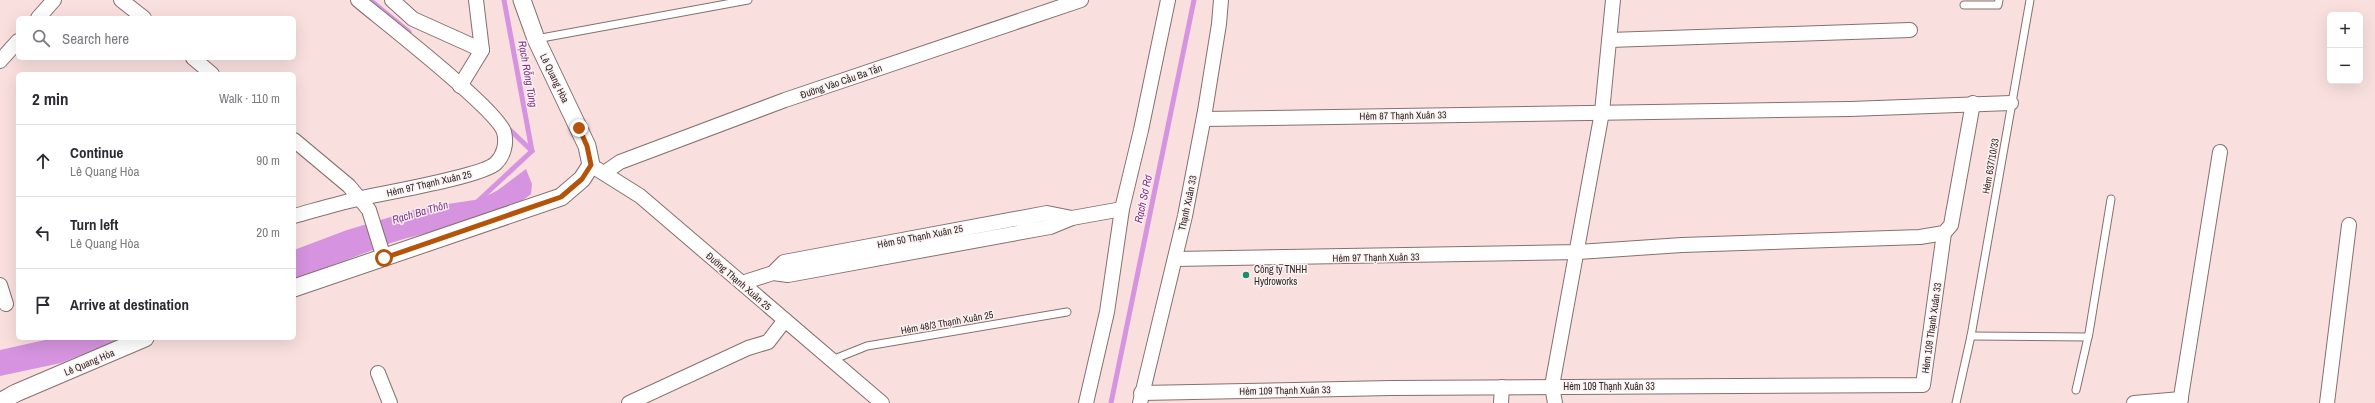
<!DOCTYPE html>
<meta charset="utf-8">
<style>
:root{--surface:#fff;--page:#f7f7f7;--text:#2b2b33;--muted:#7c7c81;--line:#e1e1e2}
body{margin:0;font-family:"Archivo Narrow",sans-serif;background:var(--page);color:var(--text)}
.controls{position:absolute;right:12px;top:12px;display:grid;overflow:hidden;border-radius:6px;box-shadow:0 4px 16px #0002}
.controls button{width:36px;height:36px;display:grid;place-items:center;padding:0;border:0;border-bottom:1px solid var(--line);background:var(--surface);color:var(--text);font:20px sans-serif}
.stop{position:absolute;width:12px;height:12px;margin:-9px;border:3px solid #b45309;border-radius:50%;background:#fff}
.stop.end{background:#b45309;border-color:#fff;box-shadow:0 1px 4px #0008}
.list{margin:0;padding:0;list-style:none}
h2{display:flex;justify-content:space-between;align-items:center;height:52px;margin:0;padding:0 16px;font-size:17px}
h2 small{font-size:13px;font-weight:400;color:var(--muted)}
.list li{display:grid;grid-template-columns:26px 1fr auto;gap:12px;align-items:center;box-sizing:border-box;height:72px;padding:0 16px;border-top:1px solid var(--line)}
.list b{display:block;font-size:15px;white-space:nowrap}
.list p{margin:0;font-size:13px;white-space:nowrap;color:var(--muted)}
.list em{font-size:13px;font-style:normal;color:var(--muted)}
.icon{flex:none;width:22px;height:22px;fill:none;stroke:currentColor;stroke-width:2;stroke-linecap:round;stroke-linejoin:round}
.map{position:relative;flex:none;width:2375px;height:403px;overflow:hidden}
.search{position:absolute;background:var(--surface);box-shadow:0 4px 16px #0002;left:16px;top:16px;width:280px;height:44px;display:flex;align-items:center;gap:10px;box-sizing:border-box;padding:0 14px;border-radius:6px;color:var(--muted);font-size:15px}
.panel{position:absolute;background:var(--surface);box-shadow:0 4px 16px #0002;left:16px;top:72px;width:280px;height:268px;border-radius:6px}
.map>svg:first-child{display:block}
.water{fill:#d693df}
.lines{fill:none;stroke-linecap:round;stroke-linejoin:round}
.stream{stroke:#d693df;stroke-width:5}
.service-casing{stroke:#86706f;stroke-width:9}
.minor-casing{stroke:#86706f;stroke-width:16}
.tertiary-casing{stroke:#86706f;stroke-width:19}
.service{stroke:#fff;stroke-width:7}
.minor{stroke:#fff;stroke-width:14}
.tertiary{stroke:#fff;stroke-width:17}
.route{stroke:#b45309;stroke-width:5}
.poi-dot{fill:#1c8d6d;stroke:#fbf1f1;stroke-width:1.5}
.labels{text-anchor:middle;stroke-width:3;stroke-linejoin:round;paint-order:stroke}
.street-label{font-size:10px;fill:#2f2626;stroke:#fbf1f1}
.poi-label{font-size:10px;fill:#2f2626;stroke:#fbf1f1;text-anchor:start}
.water-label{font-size:11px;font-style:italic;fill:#7e308a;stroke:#fbf1f1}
</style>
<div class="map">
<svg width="2375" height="403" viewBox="0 0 2375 403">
<rect width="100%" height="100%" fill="#f9e0df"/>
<g class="water">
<path d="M526,169L532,184L531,194C494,225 436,228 391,243C359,255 327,268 294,279V250L347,230L421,208L481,199L498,190Z"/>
<path d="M54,338H124L61,363L0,376V350Z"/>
</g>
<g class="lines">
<g class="stream">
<path d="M370,0L409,32"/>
<path d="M504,0L532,151"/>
<path d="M507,127L532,151"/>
<path d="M476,203L532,151"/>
<path d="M1111,403L1194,0"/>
</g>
<g class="service-casing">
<g id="service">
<path d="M1964,5H1998L1999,0"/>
<path d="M536,39L748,0"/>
<path d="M1971,336L2088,337"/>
<path d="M832,360L867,346L1067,312"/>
<path d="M2076,390L2089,333L2111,199"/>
<path d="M1956,403L1971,336L2030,0"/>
</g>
</g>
<g class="minor-casing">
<g id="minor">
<path d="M121,0L144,18"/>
<path d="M392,0L413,19L482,50"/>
<path d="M38,18L54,0"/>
<path d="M1609,40L1910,30"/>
<path d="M193,58L212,74"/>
<path d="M0,61L18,41"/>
<path d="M460,86L482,50L476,0"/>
<path d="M1204,119L1850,109L2011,103"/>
<path d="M294,140L349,186L369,210L384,258"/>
<path d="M597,169L640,196L882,403"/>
<path d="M604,173L620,162L785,100L1081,0"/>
<path d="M294,216C316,210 339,203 362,198C384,193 484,176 496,163C504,155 507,143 504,132C497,109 383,21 358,0"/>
<path d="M1072,218L1122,209"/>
<path d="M1175,259L1578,252L1682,245L1920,237L1944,233L1951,225L1973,103"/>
<path d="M742,283L773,273L784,262L1047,213L1072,218L1050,227L788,275L773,273"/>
<path d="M0,285L6,304"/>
<path d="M378,373L390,403"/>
<path d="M1141,393L1391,388L1923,385L1944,233"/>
<path d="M629,403L748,348L768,342L785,320"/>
<path d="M1086,403L1107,312L1122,209L1141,130L1168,0"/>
<path d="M1140,403L1185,216L1205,111L1219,24L1221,0"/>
<path d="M1501,403L1502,387"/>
<path d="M1555,403L1552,386L1602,112L1613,0"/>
<path d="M2134,403L2181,399"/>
<path d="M2180,403L2220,152"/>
<path d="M2327,403L2349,225"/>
</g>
</g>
<g class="tertiary-casing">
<g id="tertiary">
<path d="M294,288L561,197L582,179L591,165L587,146L536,39L522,0"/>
<path d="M0,402L16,393L145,338"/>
</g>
</g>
<use href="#service" class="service"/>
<use href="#minor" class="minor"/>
<use href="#tertiary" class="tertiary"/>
</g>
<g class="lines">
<path class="route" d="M384,258L561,197L582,179L591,165L587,146L579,128"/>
</g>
<circle class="poi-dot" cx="1246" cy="275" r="4"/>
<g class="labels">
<g class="street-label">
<text transform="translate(555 78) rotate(64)" y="4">Lê Quang Hòa</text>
<text transform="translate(841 81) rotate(-19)" y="4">Đường Vào Cầu Ba Tấn</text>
<text transform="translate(1403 115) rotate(-1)" y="4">Hẻm 87 Thạnh Xuân 33</text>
<text transform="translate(1990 166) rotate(-80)" y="4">Hẻm 637/10/33</text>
<text transform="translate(429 183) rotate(-13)" y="4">Hẻm 97 Thạnh Xuân 25</text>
<text transform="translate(1187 203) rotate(-78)" y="4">Thạnh Xuân 33</text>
<text transform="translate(920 236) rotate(-11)" y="4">Hẻm 50 Thạnh Xuân 25</text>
<text transform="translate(1376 257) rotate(-1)" y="4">Hẻm 97 Thạnh Xuân 33</text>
<text transform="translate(739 281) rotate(41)" y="4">Đường Thạnh Xuân 25</text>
<text transform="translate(947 322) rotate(-10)" y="4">Hẻm 48/3 Thạnh Xuân 25</text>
<text transform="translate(1931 328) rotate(-82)" y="4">Hẻm 109 Thạnh Xuân 33</text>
<text transform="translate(89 362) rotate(-23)" y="4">Lê Quang Hòa</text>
<text x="1609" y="390">Hẻm 109 Thạnh Xuân 33</text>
<text transform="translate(1285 390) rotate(-1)" y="4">Hẻm 109 Thạnh Xuân 33</text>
</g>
<g class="poi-label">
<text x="1254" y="273">Công ty TNHH<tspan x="1254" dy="12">Hydroworks</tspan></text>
</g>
<g class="water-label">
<text transform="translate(528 74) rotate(80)" y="4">Rạch Rỗng Tùng</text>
<text transform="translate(1143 199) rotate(-78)" y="4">Rạch Sơ Rơ</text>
<text transform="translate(420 212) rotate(-16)" y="4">Rạch Ba Thôn</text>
</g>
</g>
</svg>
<div class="controls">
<button>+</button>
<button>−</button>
</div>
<div class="stop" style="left:384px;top:258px"></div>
<div class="stop end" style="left:579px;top:128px"></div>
<div class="search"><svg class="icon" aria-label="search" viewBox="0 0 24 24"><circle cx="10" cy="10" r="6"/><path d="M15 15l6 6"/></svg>Search here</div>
<section class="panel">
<h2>2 min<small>Walk · 110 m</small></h2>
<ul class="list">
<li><svg class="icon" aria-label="ahead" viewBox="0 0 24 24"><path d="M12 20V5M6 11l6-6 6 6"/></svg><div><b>Continue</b><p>Lê Quang Hòa</p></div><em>90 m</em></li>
<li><svg class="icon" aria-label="left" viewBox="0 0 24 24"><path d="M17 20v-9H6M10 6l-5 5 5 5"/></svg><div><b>Turn left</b><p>Lê Quang Hòa</p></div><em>20 m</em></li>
<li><svg class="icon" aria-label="arrive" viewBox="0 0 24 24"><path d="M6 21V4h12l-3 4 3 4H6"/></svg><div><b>Arrive at destination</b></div></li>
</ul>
</section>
</div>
